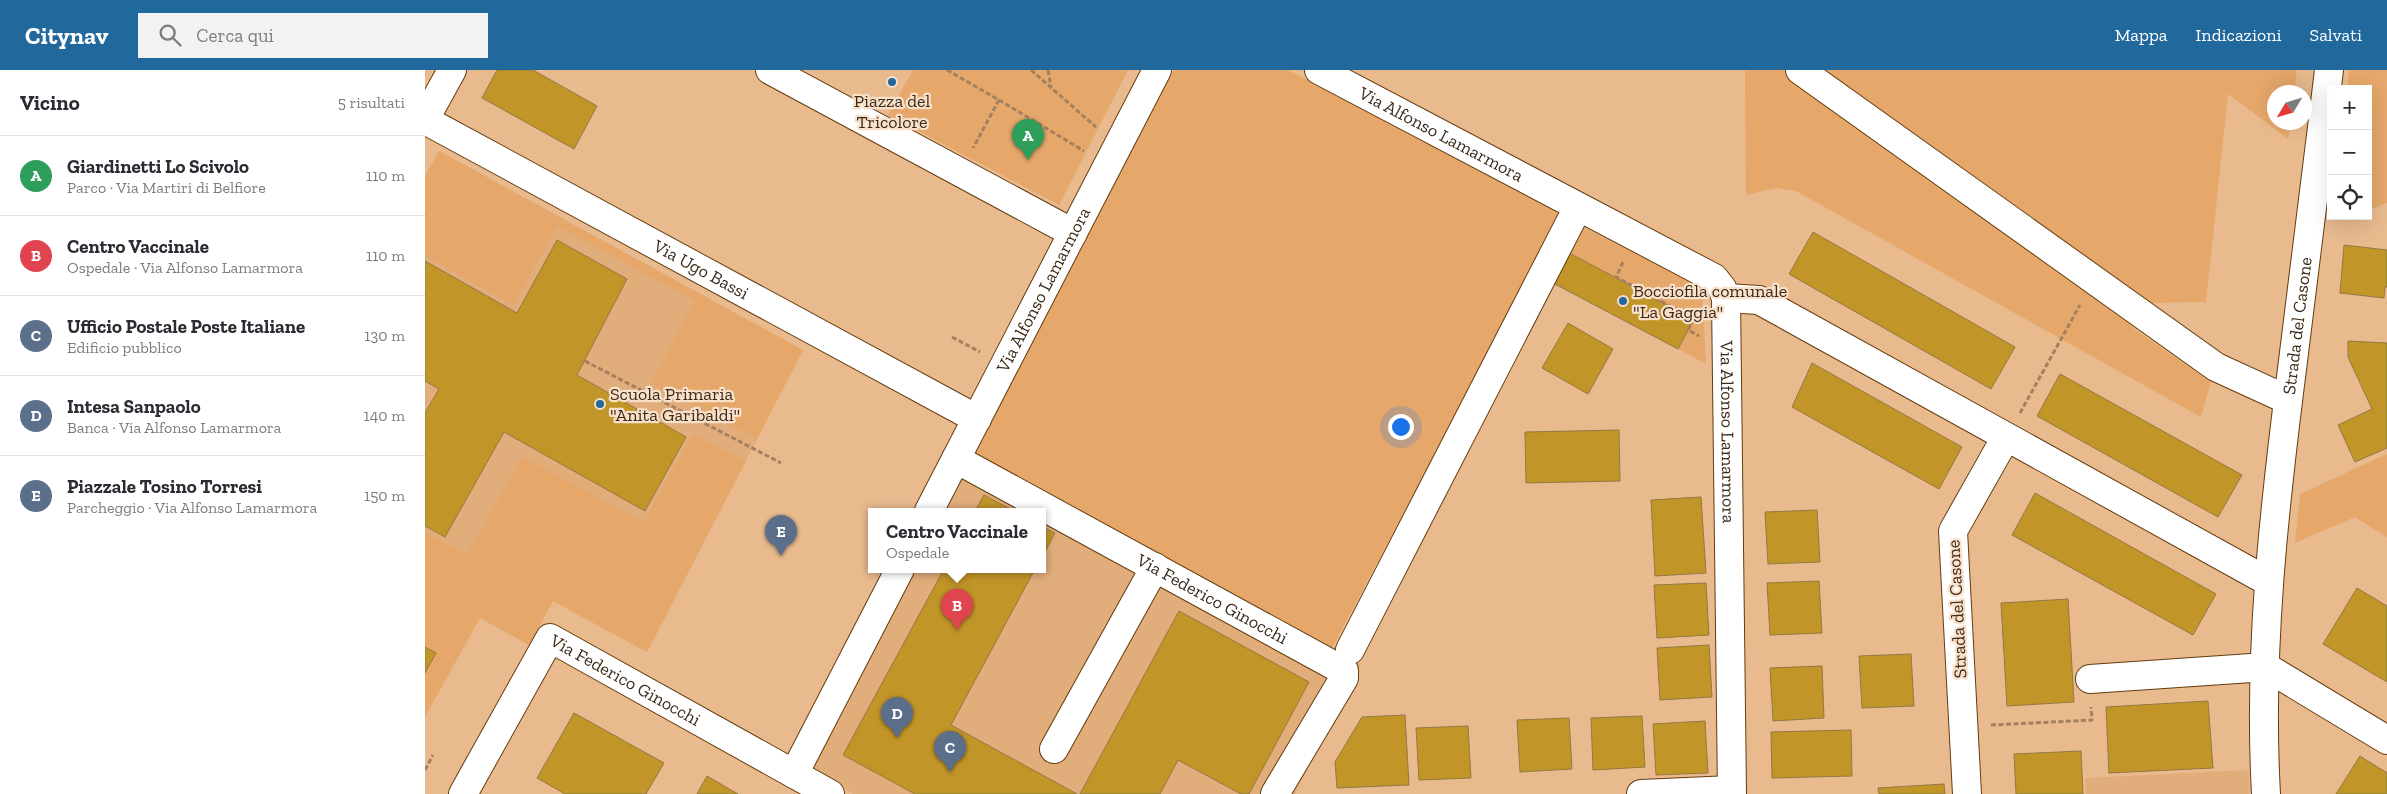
<!DOCTYPE html>
<html lang="it">
<meta charset="utf-8">
<style>
:root{--surface:#fff;--page:#f2f2f3;--text:#2b2b33;--muted:#7c7c81;--line:#e1e1e2;--accent:#21689c}
body{margin:0;font-family:"Zilla Slab",serif;background:var(--page);color:var(--text)}
.controls{position:absolute;right:15px;top:15px;display:grid;overflow:hidden;border-radius:0px;box-shadow:0 5px 20px #0002}
.controls button{width:45px;height:45px;display:grid;place-items:center;padding:0;border:0;border-bottom:1px solid var(--line);background:var(--surface);color:var(--text);font:25px sans-serif}
.compass{position:absolute;left:1842px;top:15px;width:45px;height:45px;border-radius:50%;background:var(--surface);box-shadow:0 5px 20px #0002;rotate:232deg}
.you{position:absolute;left:975px;top:356px;width:18px;height:18px;margin:-12px;border:4px solid #fff;border-radius:50%;background:#1a73e8;box-shadow:0 0 0 8px #1a73e833}
.badge{display:grid;place-items:center;width:32px;height:32px;border-radius:50%;background:var(--accent);color:#fff;font-size:16px;font-weight:700}
.pin{position:absolute;translate:-50% -41px;filter:drop-shadow(0 1px 2px #0008)}
.pin::after{content:'';position:absolute;top:26px;width:18px;height:15px;background:inherit;clip-path:polygon(0 0,100% 0,50% 100%)}
.popup{position:absolute;left:443px;top:438px;width:178px;height:65px;box-sizing:border-box;display:grid;place-content:center;border-radius:0px;background:var(--surface);filter:drop-shadow(0 1px 4px #0005);font-size:16px;white-space:nowrap;color:var(--muted)}
.popup b{font-size:19px;color:var(--text)}
.popup::after{content:'';position:absolute;left:50%;top:100%;margin-left:-10px;border:10px solid transparent;border-top-color:var(--surface)}
.list{margin:0;padding:0;list-style:none}
h2{display:flex;justify-content:space-between;align-items:center;height:65px;margin:0;padding:0 20px;font-size:21px}
h2 small{font-size:16px;font-weight:400;color:var(--muted)}
.list li{display:grid;grid-template-columns:32px 1fr auto;gap:15px;align-items:center;box-sizing:border-box;height:80px;padding:0 20px;border-top:1px solid var(--line)}
.list b{display:block;font-size:19px;white-space:nowrap}
.list p{margin:0;font-size:16px;white-space:nowrap;color:var(--muted)}
.list em{font-size:16px;font-style:normal;color:var(--muted)}
.icon{flex:none;width:28px;height:28px;fill:none;stroke:currentColor;stroke-width:2;stroke-linecap:round;stroke-linejoin:round}
.map{position:relative;flex:none;width:1962px;height:724px;overflow:hidden}
header{display:flex;align-items:center;gap:30px;box-sizing:border-box;height:70px;padding:0 25px;background:var(--accent);color:#fff}
header strong{font-size:24px}
nav{display:flex;gap:28px;margin-inline-start:auto;font-size:18px}
.search{width:350px;height:45px;background:var(--page);display:flex;align-items:center;gap:12px;box-sizing:border-box;padding:0 18px;border-radius:0px;color:var(--muted);font-size:19px}
main{display:flex}
aside{flex:1;background:var(--surface)}
.map>svg:first-child{display:block}
.built{fill:#e1ad7b}
.green{fill:#e5a76a}
.building{fill:#c29529;stroke:#927942}
.lines{fill:none;stroke-linecap:round;stroke-linejoin:round}
.minor-casing{stroke:#643c0f;stroke-width:30}
.path{stroke:#a4805f;stroke-width:3;stroke-dasharray:5 2.5;stroke-linecap:butt}
.minor{stroke:#fff;stroke-width:28}
.poi-dot{fill:#21689c;stroke:#f8e0ca;stroke-width:2}
.labels{text-anchor:middle;stroke-width:4.5;stroke-linejoin:round;paint-order:stroke}
.poi-label{font-size:18px;fill:#3c2a18;stroke:#f8e0ca;text-anchor:start}
.street-label{font-size:18px;fill:#3c2a18;stroke:#f8e0ca}
</style>
<header>
<strong>Citynav</strong>
<div class="search"><svg class="icon" aria-label="search" viewBox="0 0 24 24"><circle cx="10" cy="10" r="6"/><path d="M15 15l6 6"/></svg>Cerca qui</div>
<nav><a>Mappa</a><a>Indicazioni</a><a>Salvati</a></nav>
</header>
<main>
<aside>
<h2>Vicino<small>5 risultati</small></h2>
<ul class="list">
<li><span class="badge" style="background:#2e9e5b">A</span><div><b>Giardinetti Lo Scivolo</b><p>Parco · Via Martiri di Belfiore</p></div><em>110 m</em></li>
<li><span class="badge" style="background:#e0444e">B</span><div><b>Centro Vaccinale</b><p>Ospedale · Via Alfonso Lamarmora</p></div><em>110 m</em></li>
<li><span class="badge" style="background:#5c6f8a">C</span><div><b>Ufficio Postale Poste Italiane</b><p>Edificio pubblico</p></div><em>130 m</em></li>
<li><span class="badge" style="background:#5c6f8a">D</span><div><b>Intesa Sanpaolo</b><p>Banca · Via Alfonso Lamarmora</p></div><em>140 m</em></li>
<li><span class="badge" style="background:#5c6f8a">E</span><div><b>Piazzale Tosino Torresi</b><p>Parcheggio · Via Alfonso Lamarmora</p></div><em>150 m</em></li>
</ul>
</aside>
<div class="map">
<svg width="1962" height="724" viewBox="0 0 1962 724">
<rect width="100%" height="100%" fill="#e9ba8e"/>
<g class="built">
<path d="M14,81L378,280L222,582L128,531L104,575L0,517V106Z"/>
<path d="M547,383L936,594L870,724H428L385,700L487,499H617V441H517Z"/>
<path d="M1824,700V724H1661L1660,708Z"/>
</g>
<g class="green">
<path d="M488,0H703L634,135L463,45Z"/>
<path d="M749,0H863L1136,145L907,578L547,383Z"/>
<path d="M1320,0H1872L1869,22H1850V52L1865,53L1863,69L1803,24L1781,232L1720,233L1708,258L1786,312L1776,347L1371,121L1352,118L1321,125Z"/>
<path d="M1924,0H1962V133L1943,140V19H1922Z"/>
<path d="M14,81L378,280L332,369L226,313L270,231L132,156L89,236L0,185V106Z"/>
<path d="M1157,157L1277,217L1281,294L1253,279L1268,248L1144,183Z"/>
<path d="M268,364L321,391L222,582L128,531L104,575L55,548L0,647V462L42,485L97,387L219,451Z"/>
<path d="M1962,384V467L1930,447L1870,473L1875,424Z"/>
</g>
<g class="building">
<path d="M72,0H108L172,36L149,79L57,28Z"/>
<path d="M1388,162L1590,277L1566,319L1364,204Z"/>
<path d="M132,170L202,209L152,305L261,367L220,441L79,362L20,467L0,456V343L14,319L0,311V191L92,243Z"/>
<path d="M1919,175L1962,180V217H1960L1959,228L1915,223Z"/>
<path d="M1144,183L1269,249L1253,279L1128,213Z"/>
<path d="M1143,253L1188,279L1163,324L1117,298Z"/>
<path d="M1923,271L1962,273V378L1930,392L1913,355L1947,339L1923,287Z"/>
<path d="M1387,293L1537,377L1514,419L1367,337Z"/>
<path d="M1635,304L1817,405L1793,447L1612,346Z"/>
<path d="M1194,360L1195,411L1101,413L1100,362Z"/>
<path d="M1610,423L1791,524L1768,565L1587,465Z"/>
<path d="M559,425L589,441H550Z"/>
<path d="M1276,427L1281,503L1230,506L1226,430Z"/>
<path d="M1392,440L1395,492L1343,494L1340,442Z"/>
<path d="M617,457L630,463L617,487Z"/>
<path d="M519,499H610L526,655L652,724H490L418,685Z"/>
<path d="M1394,511L1397,563L1345,565L1342,513Z"/>
<path d="M1281,513L1284,565L1232,568L1229,515Z"/>
<path d="M1932,518L1962,536V612L1898,574Z"/>
<path d="M1643,529L1649,632L1582,636L1576,533Z"/>
<path d="M754,541L884,612L824,724H816L753,690L735,724H655Z"/>
<path d="M1284,575L1287,627L1235,630L1232,578Z"/>
<path d="M0,577L11,583L0,603Z"/>
<path d="M1486,584L1489,636L1437,638L1434,586Z"/>
<path d="M1397,596L1399,648L1348,651L1345,598Z"/>
<path d="M1783,631L1788,698L1684,703L1681,637Z"/>
<path d="M149,643L239,693L221,724H140L112,708Z"/>
<path d="M980,645L984,715L912,718L910,692L937,647Z"/>
<path d="M1217,646L1220,697L1168,700L1166,648Z"/>
<path d="M1144,648L1147,699L1095,702L1092,650Z"/>
<path d="M1280,651L1283,703L1231,705L1228,654Z"/>
<path d="M1043,656L1046,708L994,710L991,658Z"/>
<path d="M1426,660L1427,706L1347,708L1346,662Z"/>
<path d="M1656,681L1658,724H1591L1589,684Z"/>
<path d="M1935,686L1962,703V724H1911Z"/>
<path d="M282,706L313,724H272Z"/>
<path d="M1519,714L1520,724H1454L1453,718Z"/>
</g>
<g class="lines">
<g class="minor-casing">
<g id="minor">
<path d="M345,0L648,163"/>
<path id="s1" d="M894,0L1289,208L1297,218L1301,228L1307,724"/>
<path d="M1375,0L1791,297L1863,330"/>
<path d="M0,49L27,0"/>
<path id="s2" d="M0,50L552,349"/>
<path d="M1301,228L1334,230L1844,512"/>
<path id="s3" d="M531,389L919,601V608L850,724"/>
<path id="s4" d="M504,441L732,0"/>
<path d="M925,580L1153,137"/>
<path d="M1665,609L1841,597L1962,670"/>
<path d="M629,679L730,497"/>
<path d="M369,704L475,499"/>
<path id="s5" d="M38,724L125,568L405,724"/>
<path d="M1216,724L1307,720"/>
<path d="M1542,724L1528,461L1581,367"/>
<path id="s6" d="M1841,724C1833,582 1849,440 1867,299C1879,200 1892,100 1904,0"/>
</g>
</g>
<g class="path">
<path d="M522,0L574,30L548,78"/>
<path d="M606,0L671,57"/>
<path d="M623,0L626,17"/>
<path d="M574,30L659,81"/>
<path d="M1198,192L1191,207L1269,249L1263,260L1274,266"/>
<path d="M527,267L555,282"/>
<path d="M160,291L356,393"/>
<path d="M1595,343L1655,235"/>
<path d="M1566,655L1667,650L1666,637"/>
<path d="M0,700L8,685"/>
</g>
<use href="#minor" class="minor"/>
</g>
<g class="poi-dot">
<circle cx="467" cy="12" r="5"/>
<circle cx="1198" cy="231" r="5"/>
<circle cx="175" cy="334" r="5"/>
</g>
<g class="labels">
<g class="poi-label">
<text x="467" y="37" text-anchor="middle">Piazza del<tspan x="467" dy="21">Tricolore</tspan></text>
<text x="1208" y="227">Bocciofila comunale<tspan x="1208" dy="21">"La Gaggia"</tspan></text>
<text x="185" y="330">Scuola Primaria<tspan x="185" dy="21">"Anita Garibaldi"</tspan></text>
</g>
<g class="street-label">
<text dy="6" stroke="none"><textPath href="#s1" startOffset="138">Via Alfonso Lamarmora</textPath></text>
<text dy="6" stroke="none"><textPath href="#s2" startOffset="314">Via Ugo Bassi</textPath></text>
<text dy="6" stroke="none"><textPath href="#s4" startOffset="249">Via Alfonso Lamarmora</textPath></text>
<text dy="6" stroke="none"><textPath href="#s6" startOffset="470">Strada del Casone</textPath></text>
<text dy="6" stroke="none"><textPath href="#s1" startOffset="604">Via Alfonso Lamarmora</textPath></text>
<text dy="6" stroke="none"><textPath href="#s3" startOffset="292">Via Federico Ginocchi</textPath></text>
<text transform="translate(1532 539) rotate(-93)" y="6">Strada del Casone</text>
<text dy="6" stroke="none"><textPath href="#s5" startOffset="265">Via Federico Ginocchi</textPath></text>
</g>
</g>
</svg>
<div class="controls">
<button>+</button>
<button>−</button>
<button><svg class="icon" aria-label="locate" viewBox="0 0 24 24"><circle cx="12" cy="12" r="6"/><path d="M12 2v4M12 18v4M2 12h4M18 12h4"/></svg></button>
</div>
<svg class="compass" viewBox="-18 -18 36 36"><path d="M0-13l5 13h-10z" fill="#e53935"/><path d="M0 13l5-13h-10z" fill="#7c7c81"/></svg>
<div class="you"></div>
<div class="pin badge" style="left:603px;top:90px;background:#2e9e5b">A</div>
<div class="pin badge" style="left:532px;top:560px;background:#e0444e">B</div>
<div class="popup"><b>Centro Vaccinale</b>Ospedale</div>
<div class="pin badge" style="left:525px;top:702px;background:#5c6f8a">C</div>
<div class="pin badge" style="left:472px;top:668px;background:#5c6f8a">D</div>
<div class="pin badge" style="left:356px;top:486px;background:#5c6f8a">E</div>
</div>
</main>
